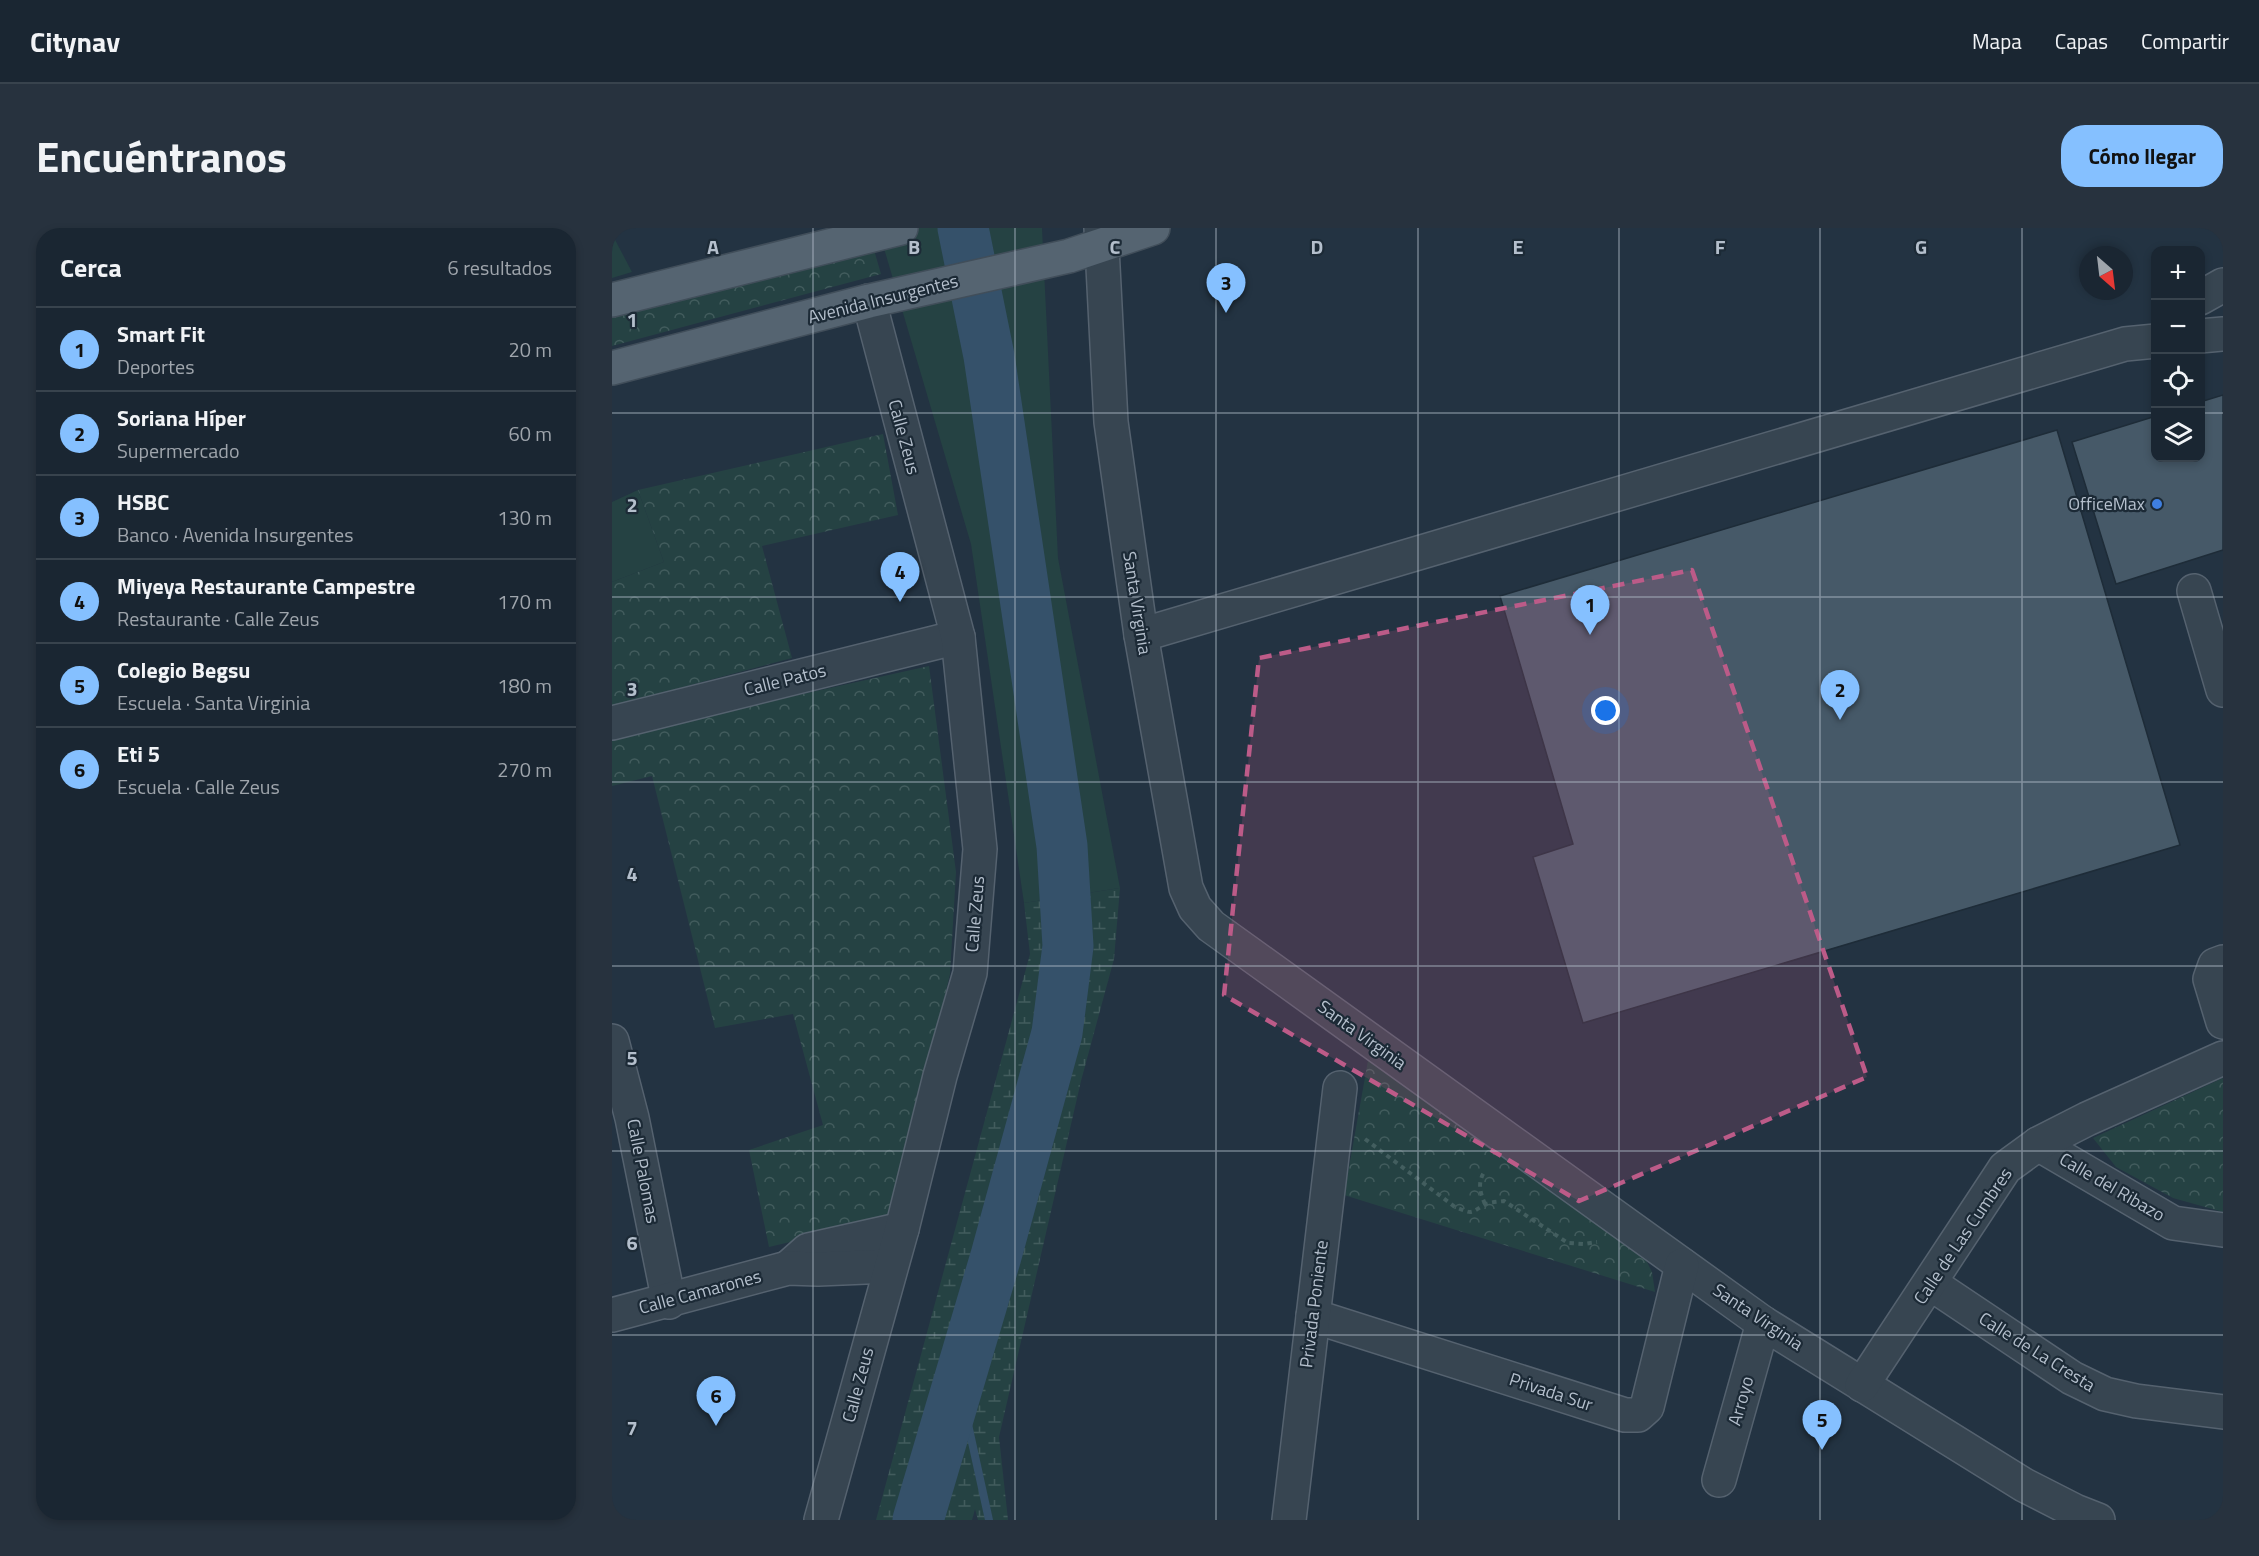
<!DOCTYPE html>
<html lang="es">
<meta charset="utf-8">
<style>
:root{--surface:#1a2632;--page:#27323e;--text:#f1f3f6;--muted:#9fa5ac;--line:#38434d;--accent:#85c0ff}
body{margin:0;font-family:"Titillium Web",sans-serif;background:var(--page);color:var(--text)}
.controls{position:absolute;right:18px;top:18px;display:grid;overflow:hidden;border-radius:12px;box-shadow:0 3px 9px #0003}
.controls button{width:54px;height:54px;display:grid;place-items:center;padding:0;border:0;border-bottom:2px solid var(--line);background:var(--surface);color:var(--text);font:30px sans-serif}
.compass{position:absolute;left:1467px;top:18px;width:54px;height:54px;border-radius:50%;background:var(--surface);box-shadow:0 3px 9px #0003;rotate:152deg}
.you{position:absolute;left:994px;top:483px;width:21px;height:21px;margin:-15px;border:4px solid #fff;border-radius:50%;background:#1a73e8;box-shadow:0 0 0 9px #1a73e833}
.badge{display:grid;place-items:center;width:39px;height:39px;border-radius:50%;background:var(--accent);color:#111;font-size:20px;font-weight:700}
.pin{position:absolute;translate:-50% -50px;filter:drop-shadow(0 2px 3px #0008)}
.pin::after{content:'';position:absolute;top:32px;width:21px;height:18px;background:inherit;clip-path:polygon(0 0,100% 0,50% 100%)}
.list{margin:0;padding:0;list-style:none}
h2{display:flex;justify-content:space-between;align-items:center;height:78px;margin:0;padding:0 24px;font-size:26px}
h2 small{font-size:20px;font-weight:400;color:var(--muted)}
.list li{display:grid;grid-template-columns:39px 1fr auto;gap:18px;align-items:center;box-sizing:border-box;height:84px;padding:0 24px;border-top:2px solid var(--line)}
.list b{display:block;font-size:22px;white-space:nowrap}
.list p{margin:0;font-size:20px;white-space:nowrap;color:var(--muted)}
.list em{font-size:20px;font-style:normal;color:var(--muted)}
.icon{flex:none;width:33px;height:33px;fill:none;stroke:currentColor;stroke-width:2;stroke-linecap:round;stroke-linejoin:round}
.map{position:relative;flex:none;width:1611px;height:1292px;overflow:hidden;border-radius:24px}
header{display:flex;align-items:center;gap:36px;box-sizing:border-box;height:84px;padding:0 30px;background:var(--surface);border-bottom:2px solid var(--line)}
header strong{font-size:28px}
nav{display:flex;gap:33px;margin-inline-start:auto;font-size:21px}
.intro{display:flex;align-items:center;justify-content:space-between;box-sizing:border-box;height:144px;padding:0 36px}
h1{margin:0;font-size:42px}
.button{padding:15px 27px;border-radius:24px;background:var(--accent);color:#111;font-size:21px;font-weight:700}
main{display:flex;gap:36px;padding:0 36px}
aside{flex:1;background:var(--surface);border-radius:24px;box-shadow:0 3px 9px #0003}
.map>svg:first-child{display:block}
.grass{fill:#254243}
.forest{fill:url(#forest-crowns)}
.wetland{fill:url(#wetland-marsh)}
.lines{fill:none;stroke-linecap:round;stroke-linejoin:round}
.stream{stroke:#35516a;stroke-width:8}
.river{stroke:#35516a;stroke-width:51}
.building{fill:#465968;stroke:#1e2c38;stroke-width:1.5}
.minor-casing{stroke:#55626f;stroke-width:36}
.major-casing{stroke:#414e5a;stroke-width:36}
.path{stroke:#435e5f;stroke-width:4;stroke-dasharray:4.5 4.5;stroke-linecap:butt}
.minor{stroke:#374551;stroke-width:33}
.major{stroke:#556471;stroke-width:33}
.marked{fill:#bc5b88;fill-opacity:0.2;stroke:#bc5b88;stroke-width:4.5;stroke-dasharray:12 8;stroke-linejoin:round}
.grid{fill:none;stroke:#b4bfcc;stroke-width:1.5;stroke-opacity:0.55}
.shop-dot{fill:#3f7fe0;stroke:#1c2a36;stroke-width:2}
.labels{text-anchor:middle;stroke-width:4.5;stroke-linejoin:round;paint-order:stroke}
.street-label{font-size:18px;fill:#b4bfcc;stroke:#1c2a36}
.poi-label{font-size:18px;fill:#b4bfcc;stroke:#1c2a36;text-anchor:end}
.grid-label{font-size:20px;text-anchor:middle;font-weight:bold;fill:#b4bfcc;stroke:#1c2a36;stroke-width:4.5;stroke-linejoin:round;paint-order:stroke}
</style>
<header>
<strong>Citynav</strong>
<nav><a>Mapa</a><a>Capas</a><a>Compartir</a></nav>
</header>
<div class="intro"><h1>Encuéntranos</h1><a class="button">Cómo llegar</a></div>
<main>
<aside>
<h2>Cerca<small>6 resultados</small></h2>
<ul class="list">
<li><span class="badge">1</span><div><b>Smart Fit</b><p>Deportes</p></div><em>20 m</em></li>
<li><span class="badge">2</span><div><b>Soriana Híper</b><p>Supermercado</p></div><em>60 m</em></li>
<li><span class="badge">3</span><div><b>HSBC</b><p>Banco · Avenida Insurgentes</p></div><em>130 m</em></li>
<li><span class="badge">4</span><div><b>Miyeya Restaurante Campestre</b><p>Restaurante · Calle Zeus</p></div><em>170 m</em></li>
<li><span class="badge">5</span><div><b>Colegio Begsu</b><p>Escuela · Santa Virginia</p></div><em>180 m</em></li>
<li><span class="badge">6</span><div><b>Eti 5</b><p>Escuela · Calle Zeus</p></div><em>270 m</em></li>
</ul>
</aside>
<div class="map">
<svg width="1611" height="1292" viewBox="0 0 1611 1292">
<defs>
<pattern id="forest-crowns" width="20" height="18" patternUnits="userSpaceOnUse" patternTransform="scale(1.5)"><rect width="20" height="18" fill="#254243"/><path d="M2 6a3 3 0 1 1 6 0M12 15a3 3 0 1 1 6 0" fill="none" stroke="#425c5d"/></pattern>
<pattern id="wetland-marsh" width="20" height="14" patternUnits="userSpaceOnUse" patternTransform="scale(1.5)"><rect width="20" height="14" fill="#254243"/><path d="M1 5h8M5 5V1M11 12h8M15 12V8" fill="none" stroke="#425c5d"/></pattern>
</defs>
<rect width="100%" height="100%" fill="#233342"/>
<g class="grass">
<path d="M266,0H430L446,330L508,660L412,675L359,316Z"/>
<path d="M0,6L20,44L0,50Z"/>
<path d="M26,262L52,334L0,354V274Z"/>
</g>
<g class="forest">
<path d="M262,22L269,46L0,118V89Z"/>
<path d="M271,206L286,287L150,318L180,430L0,478V354L52,334L26,262Z"/>
<path d="M317,438L344,644L338,746L298,915L275,991L157,1019L137,922L211,897L181,786L103,800L40,548L0,558V508Z"/>
<path d="M757,827L1030,1024L1040,1044L1043,1064L732,967Z"/>
<path d="M1611,850V984L1561,970L1504,939L1481,910Z"/>
</g>
<path class="wetland" d="M508,660L502,731L469,853L387,1209L396,1292H366L363,1281L360,1292H264L418,726L412,675Z"/>
<g class="lines">
<path class="stream" d="M347,1155L377,1292"/>
<path class="river" d="M306,1292L384,1028L445,805L456,718L450,618L377,128L351,0"/>
</g>
<g class="building">
<path d="M1611,167V322L1504,356L1460,214L1544,188V230H1588V174Z"/>
<path d="M1445,202L1568,617L971,795L921,629L961,616L888,368Z"/>
</g>
<g class="lines">
<g class="minor-casing">
<g id="minor">
<path d="M489,0L499,194L529,407L574,660L583,680L599,698L1151,1095L1412,1257L1463,1283L1486,1292"/>
<path d="M1588,70L1611,57"/>
<path d="M1588,108L1611,106"/>
<path d="M1582,363L1611,462"/>
<path d="M529,407L1513,116L1544,113"/>
<path d="M0,495L346,409"/>
<path d="M1611,734L1603,737L1598,751L1611,794"/>
<path d="M0,813L20,890L57,1074"/>
<path d="M1426,916L1561,995L1611,1002"/>
<path d="M178,1038L196,1022L290,1001"/>
<path d="M1318,1055L1460,1150L1493,1166L1524,1173L1611,1184"/>
<path d="M0,1087L176,1040L206,1041L278,1038"/>
<path d="M701,1088L1013,1187H1026L1035,1179L1070,1037"/>
<path d="M1250,1157L1393,940L1426,916L1475,891L1611,830"/>
<path d="M1107,1252L1151,1095"/>
<path d="M209,1292L290,1001L328,848L358,745L368,621L346,409L257,73"/>
<path d="M677,1292L728,860"/>
</g>
</g>
<g class="major-casing">
<g id="major">
<path d="M0,72L289,0"/>
<path d="M0,140L257,73L457,28L541,0"/>
</g>
</g>
<g class="path">
<path d="M753,911L843,979C861,986 857,986 872,977C877,974 885,974 892,973L956,1015L972,1016L985,1014"/>
<path d="M873,976C868,965 865,954 873,943"/>
</g>
<use href="#minor" class="minor"/>
<use href="#major" class="major"/>
</g>
<path class="marked" d="M1080,342L1255,849L967,973L612,767L647,430Z"/>
<path class="grid" d="M201,0V1292M403,0V1292M604,0V1292M806,0V1292M1007,0V1292M1208,0V1292M1410,0V1292M0,185H1544M1588,185H1611M0,369H1611M0,554H1611M0,738H1611M0,923H1611M0,1107H1611"/>
<circle class="shop-dot" cx="1545" cy="276" r="6"/>
<g class="labels">
<g class="street-label">
<text transform="translate(271 71) rotate(-14)" y="6">Avenida Insurgentes</text>
<text transform="translate(292 209) rotate(75)" y="6">Calle Zeus</text>
<text transform="translate(525 375) rotate(81)" y="6">Santa Virginia</text>
<text transform="translate(173 452) rotate(-14)" y="6">Calle Patos</text>
<text transform="translate(363 686) rotate(-85)" y="6">Calle Zeus</text>
<text transform="translate(750 807) rotate(36)" y="6">Santa Virginia</text>
<text transform="translate(31 943) rotate(79)" y="6">Calle Palomas</text>
<text transform="translate(1500 959) rotate(30)" y="6">Calle del Ribazo</text>
<text transform="translate(1351 1008) rotate(-56)" y="6">Calle de Las Cumbres</text>
<text transform="translate(88 1064) rotate(-15)" y="6">Calle Camarones</text>
<text transform="translate(702 1076) rotate(-83)" y="6">Privada Poniente</text>
<text transform="translate(1146 1089) rotate(34)" y="6">Santa Virginia</text>
<text transform="translate(1425 1124) rotate(32)" y="6">Calle de La Cresta</text>
<text transform="translate(246 1157) rotate(-75)" y="6">Calle Zeus</text>
<text transform="translate(939 1164) rotate(18)" y="6">Privada Sur</text>
<text transform="translate(1129 1173) rotate(-74)" y="6">Arroyo</text>
</g>
<g class="poi-label">
<text x="1533" y="282">OfficeMax</text>
</g>
</g>
<g class="grid-label">
<text x="101" y="26">A</text>
<text x="302" y="26">B</text>
<text x="503" y="26">C</text>
<text x="705" y="26">D</text>
<text x="906" y="26">E</text>
<text x="1108" y="26">F</text>
<text x="1309" y="26">G</text>
<text x="20" y="99">1</text>
<text x="20" y="284">2</text>
<text x="20" y="468">3</text>
<text x="20" y="653">4</text>
<text x="20" y="837">5</text>
<text x="20" y="1022">6</text>
<text x="20" y="1207">7</text>
</g>
</svg>
<div class="controls">
<button>+</button>
<button>−</button>
<button><svg class="icon" aria-label="locate" viewBox="0 0 24 24"><circle cx="12" cy="12" r="6"/><path d="M12 2v4M12 18v4M2 12h4M18 12h4"/></svg></button>
<button><svg class="icon" aria-label="layers" viewBox="0 0 24 24"><path d="M12 4l9 5-9 5-9-5zM3 14l9 5 9-5"/></svg></button>
</div>
<svg class="compass" viewBox="-18 -18 36 36"><path d="M0-13l5 13h-10z" fill="#e53935"/><path d="M0 13l5-13h-10z" fill="#9fa5ac"/></svg>
<div class="you"></div>
<div class="pin badge" style="left:978px;top:407px">1</div>
<div class="pin badge" style="left:1228px;top:492px">2</div>
<div class="pin badge" style="left:614px;top:85px">3</div>
<div class="pin badge" style="left:288px;top:374px">4</div>
<div class="pin badge" style="left:1210px;top:1222px">5</div>
<div class="pin badge" style="left:104px;top:1198px">6</div>
</div>
</main>
